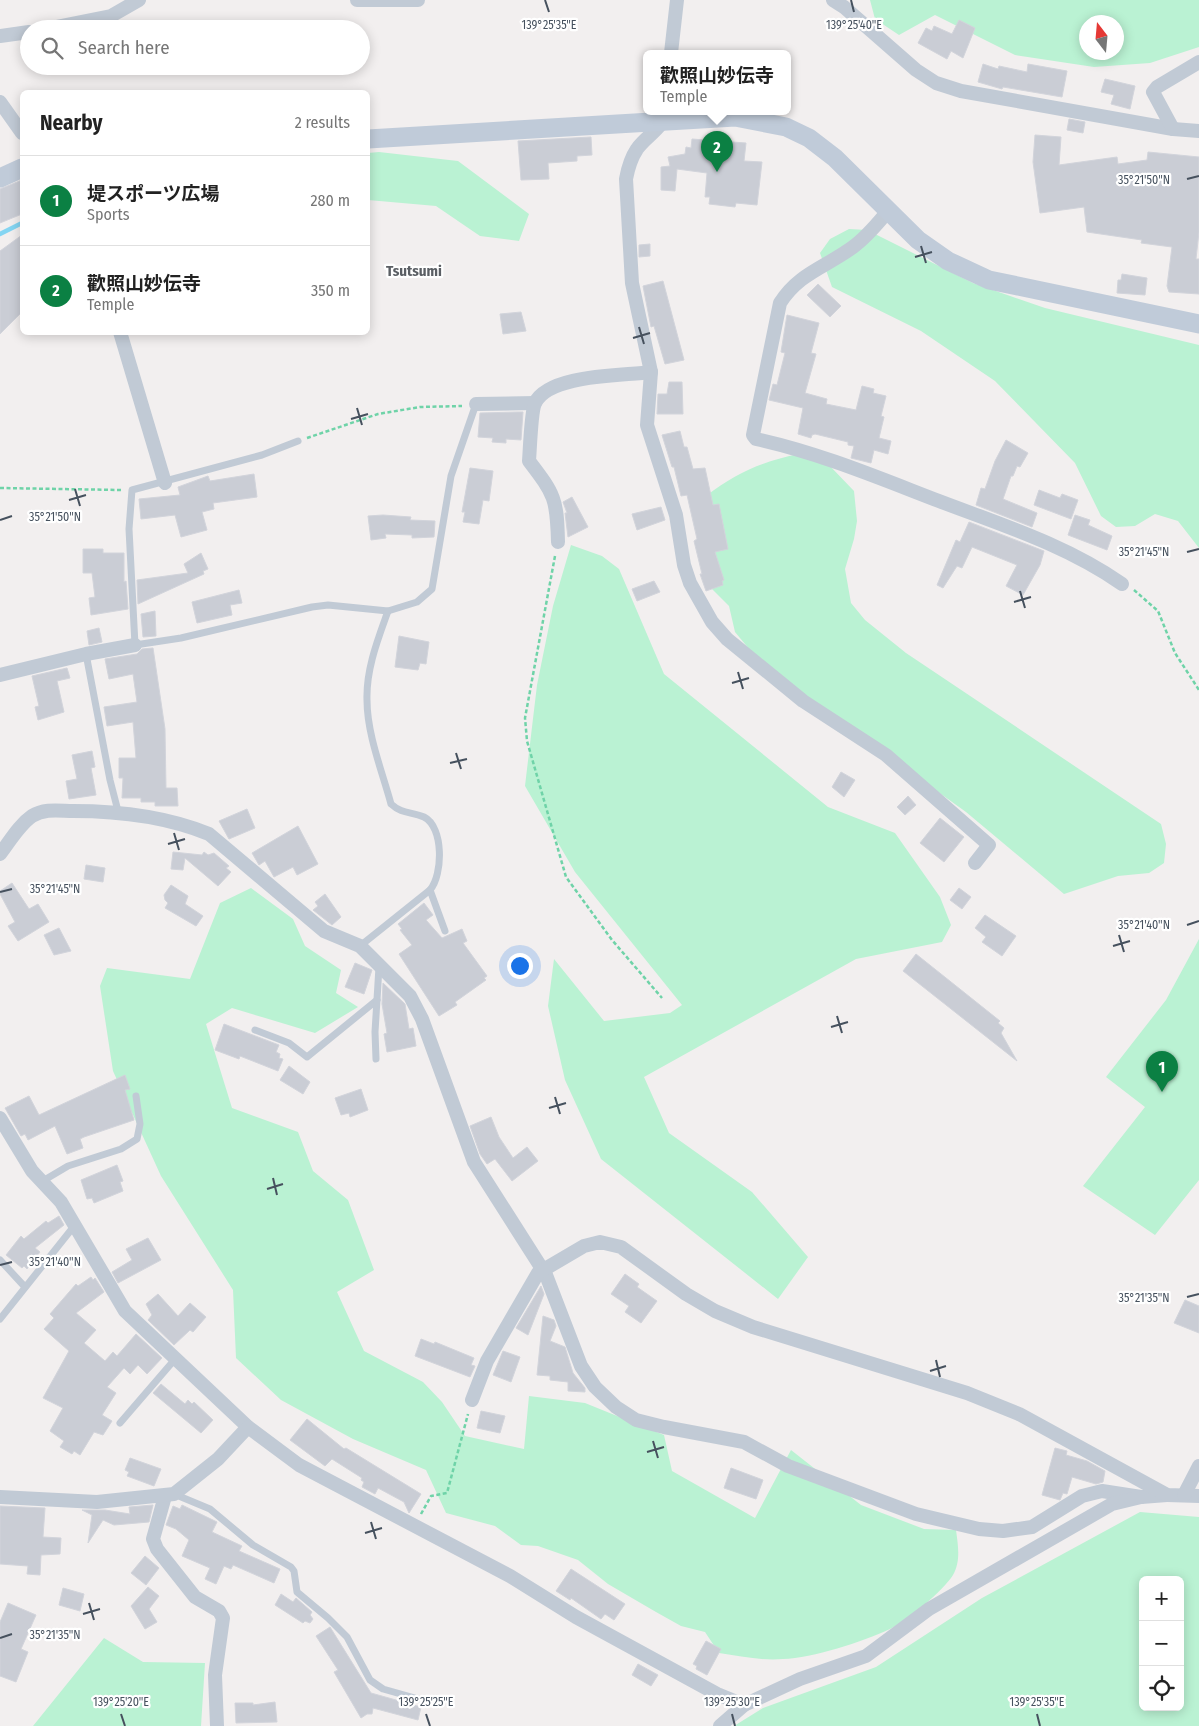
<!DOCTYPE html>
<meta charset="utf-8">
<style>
:root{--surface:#fff;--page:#f2f2f2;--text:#222;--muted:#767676;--line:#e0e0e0;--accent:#0b8043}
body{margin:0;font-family:"Fira Sans Condensed","Noto Sans JP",sans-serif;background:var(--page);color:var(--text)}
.controls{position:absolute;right:15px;bottom:15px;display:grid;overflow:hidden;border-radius:8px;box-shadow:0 2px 12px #0003}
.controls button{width:45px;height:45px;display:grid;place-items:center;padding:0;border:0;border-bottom:1px solid var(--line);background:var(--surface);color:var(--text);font:25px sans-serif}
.compass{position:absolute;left:1079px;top:15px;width:45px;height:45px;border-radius:50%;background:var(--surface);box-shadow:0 2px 12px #0003;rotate:344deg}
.you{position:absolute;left:519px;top:965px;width:18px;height:18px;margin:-12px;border:4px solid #fff;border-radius:50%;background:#1a73e8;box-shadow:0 0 0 8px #1a73e833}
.badge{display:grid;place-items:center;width:32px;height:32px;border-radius:50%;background:var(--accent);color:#fff;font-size:16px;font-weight:700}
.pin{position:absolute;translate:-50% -41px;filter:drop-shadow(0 1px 2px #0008)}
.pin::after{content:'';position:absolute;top:26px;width:18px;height:15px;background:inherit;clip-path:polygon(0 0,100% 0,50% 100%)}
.popup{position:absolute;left:643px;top:50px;width:148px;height:65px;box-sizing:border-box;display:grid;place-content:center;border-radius:8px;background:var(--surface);filter:drop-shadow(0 1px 4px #0005);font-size:16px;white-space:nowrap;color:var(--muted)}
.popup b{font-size:19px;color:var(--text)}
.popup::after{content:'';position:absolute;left:50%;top:100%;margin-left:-10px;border:10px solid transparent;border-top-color:var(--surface)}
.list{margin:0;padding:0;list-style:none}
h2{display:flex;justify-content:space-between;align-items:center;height:65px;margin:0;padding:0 20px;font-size:21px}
h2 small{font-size:16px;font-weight:400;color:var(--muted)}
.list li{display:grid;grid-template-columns:32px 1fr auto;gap:15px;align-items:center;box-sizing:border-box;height:90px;padding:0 20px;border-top:1px solid var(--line)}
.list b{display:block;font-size:19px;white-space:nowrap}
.list p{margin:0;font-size:16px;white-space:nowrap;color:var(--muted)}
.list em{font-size:16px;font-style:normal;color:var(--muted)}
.icon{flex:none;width:28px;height:28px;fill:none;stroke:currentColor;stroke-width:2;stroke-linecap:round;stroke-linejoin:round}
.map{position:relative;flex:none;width:1199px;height:1726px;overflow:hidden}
.search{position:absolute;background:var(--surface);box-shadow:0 2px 12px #0003;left:20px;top:20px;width:350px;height:55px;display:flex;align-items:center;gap:12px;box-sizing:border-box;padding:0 18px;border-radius:28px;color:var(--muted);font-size:19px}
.panel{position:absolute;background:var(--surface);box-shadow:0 2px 12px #0003;left:20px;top:90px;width:350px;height:245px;border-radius:8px}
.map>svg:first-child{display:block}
.green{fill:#baf2d3;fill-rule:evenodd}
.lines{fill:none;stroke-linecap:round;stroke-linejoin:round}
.stream{stroke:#84d5f2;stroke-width:4.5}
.building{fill:#cacdd5;stroke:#d2d4db}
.path{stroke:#6fd3a8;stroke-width:2.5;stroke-dasharray:4 2.5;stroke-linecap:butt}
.lane{stroke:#c1cad5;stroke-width:7}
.street{stroke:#c1cad5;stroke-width:14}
.secondary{stroke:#c0cbd9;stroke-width:19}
.ticks{fill:none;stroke:#46515e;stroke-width:2}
.labels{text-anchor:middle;stroke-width:4.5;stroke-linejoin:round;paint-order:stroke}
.neighbourhood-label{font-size:15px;font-weight:bold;fill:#5b5f64;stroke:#fff}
.ticks-label{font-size:12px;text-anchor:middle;fill:#46515e;stroke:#fff;stroke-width:4.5;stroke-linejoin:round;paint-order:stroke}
</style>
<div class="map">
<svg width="1199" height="1726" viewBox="0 0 1199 1726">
<rect width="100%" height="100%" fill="#f2efef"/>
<g class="green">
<path d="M870,0H1199V47L1150,63L1094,67L1015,55L935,15L899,35L875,19ZM1086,22H1116V52H1086Z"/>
<path d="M379,152L458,161L529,214L519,241L480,236L436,206L368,200V153Z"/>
<path d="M849,229L867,230L973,283L1045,308L1199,345V548L1178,521L1155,514L1135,526L1116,527L1101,516L1075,463L995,381L921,331L832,287L820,253L830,239Z"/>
<path d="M798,454L829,465L854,491L857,521L854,539L845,569L851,603L865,620L906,653L1161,824L1166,844L1164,863L1149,873L1118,876L1064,894L966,812L764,667L735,632L729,606L710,587L706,496C736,473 761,462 798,454Z"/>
<path d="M571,545L602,556L619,569L664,674L828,807L895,833L940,897L951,925L942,942L856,959L644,1077L669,1133L752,1192L808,1257L778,1299L601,1159L565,1080L548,1006L554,959L604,1021L670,1013L682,1005L575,872L525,786L537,685L553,606Z"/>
<path d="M251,888L293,919L305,946L341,970L336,993L358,1007L315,1033L232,1008L206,1024L232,1108L298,1132L313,1171L348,1200L374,1270L337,1292L364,1351L423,1382L442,1402L465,1436L524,1449L529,1396L585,1403L664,1435L672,1471L755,1518L791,1450L861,1505L924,1529L956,1530C958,1545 961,1561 953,1575C943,1591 907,1621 890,1629C862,1642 813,1658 783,1659C762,1661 740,1656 719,1653L705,1632L681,1626L656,1612L608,1584L578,1560L538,1546L521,1545L495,1526L446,1513L426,1470L353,1439L281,1400L236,1358L233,1290L161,1176L113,1071L100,986L107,968L190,979L220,903Z"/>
<path d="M1199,939V1180L1155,1235L1083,1186L1145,1107L1106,1077L1166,1000Z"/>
<path d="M1140,1512L1199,1517V1726H734L763,1708L876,1667L982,1598ZM1143,1580H1180V1707H1143Z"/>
<path d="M104,1638L143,1662L205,1663L201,1726H33Z"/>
</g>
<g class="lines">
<path class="stream" d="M0,234L22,223"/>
</g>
<g class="building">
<path d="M959,20L975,28L963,58L951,51L947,59L918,43L926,28L932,31L934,26L952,34Z"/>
<path d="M983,64L998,69L999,66L1027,72L1028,64L1067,71L1062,97L1003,87L1002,89L978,82Z"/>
<path d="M1105,79L1135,86L1130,109L1111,104L1114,95L1101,92Z"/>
<path d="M1069,119L1085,122L1083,133L1067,130Z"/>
<path d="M1035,135L1061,137L1059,165L1117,157L1118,164L1147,160L1148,152L1199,157V232L1196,259H1199V294L1169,292L1167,286L1172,247L1141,243L1142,240L1087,232L1084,207L1040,213L1033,162Z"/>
<path d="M591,137L592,155L577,156V161L548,163L549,179L521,180L518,141Z"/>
<path d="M692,139L746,143L744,161L762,162L757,205L736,203L735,207L709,204L710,197H705L707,173L677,169L675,191L661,190V167L670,166L668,157L685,154L686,147L691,148Z"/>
<path d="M22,180V214L0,223V189Z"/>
<path d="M22,235V312L0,334V251Z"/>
<path d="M650,244V256L639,257V245Z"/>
<path d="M1122,274L1147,278L1145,295L1117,293L1118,280H1121Z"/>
<path d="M663,281L684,360L665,364L654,326L651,327L643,286Z"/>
<path d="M818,284L841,306L830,317L807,295Z"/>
<path d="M521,312L526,331L503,334L500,314Z"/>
<path d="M787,315L819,323L811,353L816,354L805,393L827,399L826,404L856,410L862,386L874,389L873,393L886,396L881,416L884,417L879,438L891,441L888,454L874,450L871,463L851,458L854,446L848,445V442L815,434L812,435L811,438L798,434L803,408L769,400L773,384L777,385L785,353L781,352Z"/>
<path d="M669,382H682L683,414H657L658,394H667Z"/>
<path d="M518,412H523L521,440L506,439V443L492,442L493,438L478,437L480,413Z"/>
<path d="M680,431L684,447H687L693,469L705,468L713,505L719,504L728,549L715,552L724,580L722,581L723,585L706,591L700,574H702L694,541L697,539L687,495L681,496L674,467H672L662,435Z"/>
<path d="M1006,440L1028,453L1020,467L1017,466L1013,476H1011L1003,499L1037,513L1032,527L976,505L981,488L985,489L995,461Z"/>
<path d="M470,468L493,471L489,501L483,500L479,524L463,522L465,512H462Z"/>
<path d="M254,474L257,497L213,503L214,509L202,512L207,530L181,537L175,515L141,519L139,499L180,495L178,487L208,476L210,481Z"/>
<path d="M1039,490L1060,498L1062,494L1078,500L1071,519L1034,505Z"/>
<path d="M572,497L588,527L568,537L565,513H567L563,502Z"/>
<path d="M661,507L665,520L637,530L632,514Z"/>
<path d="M383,515L411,517L410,520L435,521L434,537L412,538V535L385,534L386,538L371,540L368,516Z"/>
<path d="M1075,515L1090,520L1088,525L1112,536L1107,550L1068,535Z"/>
<path d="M969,522L1044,551L1040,565L1023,595L1006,586L1017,565L972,547L962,568L957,566L943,588L937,585L956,540L960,542Z"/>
<path d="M83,549H103V553H124V582L126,581L128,609L91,615L89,598L95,597L92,573H83Z"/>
<path d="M201,553L208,569L203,571L204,574L138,604L137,580L188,573L184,564Z"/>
<path d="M654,581L660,592L637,601L632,589Z"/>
<path d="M239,590L242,603L230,605L232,615L197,623L192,602Z"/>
<path d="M155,611L156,636L143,637L141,614Z"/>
<path d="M99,628L102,642L89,645L87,631Z"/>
<path d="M399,636L429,642L426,664L420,663L418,670L395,667Z"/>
<path d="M153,648L165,729L166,788H177L178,806H155V802H141V798H122L123,778H119V758H136L133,722L107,726L104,707L137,702L133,674L109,679L105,659L137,654L142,649Z"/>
<path d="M67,668L70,678L57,681L64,712L38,720L35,707L39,706L32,676Z"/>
<path d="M92,751L95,767L91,768L96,795L69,799L66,781L77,779L72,755Z"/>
<path d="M841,772L855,780L844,797L832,787Z"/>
<path d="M908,796L916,805L905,815L897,807Z"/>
<path d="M247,809L255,828L229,839L219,821Z"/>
<path d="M940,818L964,837L944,862L920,843Z"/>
<path d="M298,826L318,864L297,875L293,867L274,877L265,861L259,865L252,853Z"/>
<path d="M173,852L202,855L204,852L208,855L214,853L229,866L226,868L231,872L218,886L185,858L183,870L171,869Z"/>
<path d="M86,865L105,868L103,882L84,879Z"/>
<path d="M12,883L29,909L38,904L49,922L18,941L8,926L15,922L0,894V891Z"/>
<path d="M171,885L188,896L185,904L203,916L196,926L165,908L168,903L165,900L164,895Z"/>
<path d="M959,888L971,897L962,909L950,900Z"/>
<path d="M325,894L341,917L332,925L313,910L318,906L315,902Z"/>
<path d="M424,903L433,915L426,920L442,938L462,929L467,941L463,943L487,976L484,978L486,980L455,1002L457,1005L439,1016L399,954L412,945L400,930L402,929L398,924Z"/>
<path d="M985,915L1016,936L1002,956L982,942L986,937L975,928Z"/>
<path d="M59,928L71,951L54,955L44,935Z"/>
<path d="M916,954L1000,1021L998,1023L1004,1028L1001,1033L1017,1061L903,971Z"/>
<path d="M355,963L372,970L364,994L345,987Z"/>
<path d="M383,983L405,1004L409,1029L413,1028L416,1046L387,1052L384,1034L387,1033L382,1004Z"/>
<path d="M224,1024L279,1045L276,1052L280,1054L279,1058L283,1059L278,1071L240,1056L239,1059L215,1050Z"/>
<path d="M289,1066L310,1082L303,1094L280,1080Z"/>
<path d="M125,1075L130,1089L125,1090L134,1120L84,1137L80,1139L83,1148L67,1154L55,1126L28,1140L25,1134L21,1136L5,1108L29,1096L39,1115Z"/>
<path d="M361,1089L368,1110L350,1117L349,1113L341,1115L335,1098Z"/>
<path d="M491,1117L499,1137L513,1158L527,1147L538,1161L512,1181L495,1159L487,1164L480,1154L470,1126Z"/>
<path d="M117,1165L123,1181L120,1182L123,1191L94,1203L92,1198L87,1199L81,1180Z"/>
<path d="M59,1216L64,1225L35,1248L40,1252L27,1269L24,1266L22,1268L6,1255L21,1236L24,1239L46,1221L48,1223Z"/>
<path d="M148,1238L161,1260L118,1283L112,1272L132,1260L126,1249Z"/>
<path d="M625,1274L639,1284L637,1287L657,1301L641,1323L625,1312L629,1306L611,1294Z"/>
<path d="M91,1277L93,1280L95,1278L104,1292L76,1313L96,1330L84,1343L105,1361L113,1352L117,1356L136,1334L162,1358L147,1374L138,1365L130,1374L124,1368L107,1387L116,1393L102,1415L112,1421L103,1435L94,1432L80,1455L74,1451L72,1454L60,1447L64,1441L50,1431L63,1408L43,1398L69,1351L44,1329L54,1318L50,1314L76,1284L78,1286Z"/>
<path d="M541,1286L544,1294L528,1335L516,1328Z"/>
<path d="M158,1294L178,1316L190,1303L206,1317L193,1332L190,1330L174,1345L148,1320L152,1315L146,1304Z"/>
<path d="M1185,1300L1199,1306V1333L1174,1323Z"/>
<path d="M543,1316L554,1320L556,1326L550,1341L565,1347L573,1373L585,1388V1392L568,1391V1382L550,1380V1376L537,1375Z"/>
<path d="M421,1339L434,1344L435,1342L474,1358L471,1365L475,1366L470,1377L415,1356Z"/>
<path d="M503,1351L520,1357L511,1382L493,1375Z"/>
<path d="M161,1384L185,1404L188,1400L192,1404L194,1402L213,1420L201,1433L153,1393Z"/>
<path d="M481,1411L505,1416L500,1433L477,1428Z"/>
<path d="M307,1419L344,1449L346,1448L421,1494L409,1513L404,1502L378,1488L375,1494L362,1487L364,1482L361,1480L362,1478L332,1459L325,1466L290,1440Z"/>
<path d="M1055,1448L1067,1451L1066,1455L1087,1461L1105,1471L1103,1482L1096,1484L1072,1477L1067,1494L1063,1493L1060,1500L1042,1495Z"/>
<path d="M130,1458L161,1469L154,1486L127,1476L129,1472L125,1470Z"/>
<path d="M731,1468L763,1480L756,1499L724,1488Z"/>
<path d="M153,1505L149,1522L114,1525L103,1520L88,1543L92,1515L82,1510H105L130,1514L129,1507Z"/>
<path d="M182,1505L217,1522L212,1532L242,1546L239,1551L280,1569L274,1583L233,1565L231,1569L224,1566L216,1584L205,1579L210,1568L182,1556L189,1540L176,1529L166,1525L173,1506L180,1509Z"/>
<path d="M0,1506L45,1508L43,1537L61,1538L60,1554L41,1555L40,1575L27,1574L28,1566L0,1564Z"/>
<path d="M145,1556L159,1568L146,1585L131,1573Z"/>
<path d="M571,1569L625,1604L614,1620L605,1614L601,1619L571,1598L570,1600L556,1591Z"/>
<path d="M148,1587L159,1596L149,1609L157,1622L145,1629L131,1606Z"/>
<path d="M63,1588L84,1594L80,1611L59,1605Z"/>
<path d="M281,1594L293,1602L296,1598L312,1612L310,1615L313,1619L310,1623L305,1621L303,1623L275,1605Z"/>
<path d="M8,1603L36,1615L21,1649L28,1652L16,1682L0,1676V1622Z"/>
<path d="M330,1627L371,1693L421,1707L418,1720L373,1708L372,1714H367L361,1718L334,1672L338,1670L316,1636Z"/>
<path d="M706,1641L721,1649L707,1675L696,1669L697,1666L693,1664Z"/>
<path d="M638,1664L658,1675L651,1686L632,1675Z"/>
<path d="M275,1702L277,1722L236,1723L235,1703H253V1705Z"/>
</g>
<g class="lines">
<g class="path">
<path d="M307,438L378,414L420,407L462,406"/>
<path d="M0,488L121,490"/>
<path d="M555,556L525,718L527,741L566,877L612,940L662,998"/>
<path d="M1134,590L1158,611L1175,653L1199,690"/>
<path d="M421,1514L431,1496L447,1493L468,1414"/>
</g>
<g class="lane">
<path d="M298,441L262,455L132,490L129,529L135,645L181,638L312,607L328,605L388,611L417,602L432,589L451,476L476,404"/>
<path d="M86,654L110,780L118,811"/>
<path d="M430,890L445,931"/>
<path d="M360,946L430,890C443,875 444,827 424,817C411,811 403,815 391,804C382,771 367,734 367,700C366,669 378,639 388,611"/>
<path d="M255,1030L289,1043L307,1057L377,1000"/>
<path d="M376,1059L375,1032L379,967"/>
<path d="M41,1182L68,1166L121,1149L137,1139L140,1124L136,1096"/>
<path d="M0,1260L25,1287"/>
<path d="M0,1319L75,1225"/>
<path d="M120,1423L176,1358"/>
<path d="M174,1494L210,1509L253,1545L291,1567L294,1571L297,1592L328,1618L347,1637L370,1680L383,1689L422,1700"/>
</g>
<g class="street">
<path d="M357,0H418"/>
<path d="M833,0L844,7L916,70L936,83L961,91L1173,129L1199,131"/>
<path d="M46,29L111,16L139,0"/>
<path d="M0,36L29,32"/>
<path d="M671,53L677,0"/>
<path d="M0,102L22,133"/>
<path d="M666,111C664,128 647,135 637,149C631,158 628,168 626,179L632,283L651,372L647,425L676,515L684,565L690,583L712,622L727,639L803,701L886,755L989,845L975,863"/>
<path d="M1173,129L1153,92L1157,87L1199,62"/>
<path d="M889,210C878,223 867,237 853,247C826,267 799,273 780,303L753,435L756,439C820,453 879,478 939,501C1002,525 1066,545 1122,584"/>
<path d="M120,332L165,483"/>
<path d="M476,404L535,403"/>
<path d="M558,542C557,499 555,495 529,461C530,449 531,412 535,403C549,374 622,376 651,372"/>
<path d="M0,675L86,654L135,645"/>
<path d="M0,854C10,841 19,825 32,816C45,808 60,811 73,811C120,811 165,816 209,834L324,931L360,946L410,996L422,1019L474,1162L546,1275L581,1366L595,1387L616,1407L636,1420L664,1427L744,1442L788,1466L916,1514L979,1529L1003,1531L1032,1527L1082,1496L1102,1491L1141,1497"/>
<path d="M0,1118L32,1171L61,1202L125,1311L248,1427L299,1465L510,1576L576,1617L717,1694L744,1705L800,1679L866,1656L929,1609L1112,1504L1141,1497L1167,1495"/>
<path d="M472,1400L487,1361L538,1273L584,1246L600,1242L621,1247L686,1294L715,1311L753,1327L967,1393L1019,1414L1167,1495L1199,1496"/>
<path d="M1184,1495L1199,1466"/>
<path d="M165,1496L153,1539L157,1549L195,1597L219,1611L223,1618L215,1675L217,1726"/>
<path d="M0,1497L97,1502L174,1494L218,1459L248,1427"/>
<path d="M720,1726L744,1705"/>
</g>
<g class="secondary">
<path d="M368,139L735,117L786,127L809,138L835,158L918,240L948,261L989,280L1199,324"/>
<path d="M0,178L22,168"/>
</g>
</g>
<path class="ticks" d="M545,0L549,12M851,0L854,12M1187,179L1199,176M921,246L926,263M915,257L932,252M639,327L644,344M633,338L650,333M357,408L362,425M351,419L368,414M75,489L80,506M69,500L86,495M0,520L12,516M1187,552L1199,549M1020,591L1025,608M1014,602L1031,597M738,672L743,689M732,683L749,678M456,753L461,769M450,763L467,759M174,833L179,850M168,844L185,839M0,892L12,889M1187,925L1199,921M1119,935L1124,952M1113,946L1130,941M837,1016L842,1033M831,1027L848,1022M555,1097L560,1114M549,1108L566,1103M273,1178L277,1195M267,1189L283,1184M0,1265L12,1262M1187,1297L1199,1294M936,1360L940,1377M930,1371L946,1366M653,1441L658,1458M647,1452L664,1447M371,1522L376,1539M365,1533L382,1528M89,1603L94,1620M83,1614L100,1609M0,1638L12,1634M121,1714L125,1726M426,1714L430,1726M732,1714L735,1726M1037,1714L1040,1726"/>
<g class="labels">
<g class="neighbourhood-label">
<text x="414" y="276">Tsutsumi</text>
</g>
</g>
<g class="ticks-label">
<text x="549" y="29">139°25'35"E</text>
<text x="854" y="29">139°25'40"E</text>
<text x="1144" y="184">35°21'50"N</text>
<text x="55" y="521">35°21'50"N</text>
<text x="1144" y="556">35°21'45"N</text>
<text x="55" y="893">35°21'45"N</text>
<text x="1144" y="929">35°21'40"N</text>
<text x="55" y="1266">35°21'40"N</text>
<text x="1144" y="1302">35°21'35"N</text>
<text x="55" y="1639">35°21'35"N</text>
<text x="121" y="1706">139°25'20"E</text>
<text x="426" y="1706">139°25'25"E</text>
<text x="732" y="1706">139°25'30"E</text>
<text x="1037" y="1706">139°25'35"E</text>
</g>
</svg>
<div class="controls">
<button>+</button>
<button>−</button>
<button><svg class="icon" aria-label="locate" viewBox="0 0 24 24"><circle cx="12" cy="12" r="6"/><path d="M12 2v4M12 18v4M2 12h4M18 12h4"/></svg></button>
</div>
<svg class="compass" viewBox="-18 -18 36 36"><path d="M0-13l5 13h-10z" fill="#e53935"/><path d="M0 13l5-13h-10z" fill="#767676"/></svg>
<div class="you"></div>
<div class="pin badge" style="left:1162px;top:1092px">1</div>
<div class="pin badge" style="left:717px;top:172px">2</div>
<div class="popup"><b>歡照山妙伝寺</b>Temple</div>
<div class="search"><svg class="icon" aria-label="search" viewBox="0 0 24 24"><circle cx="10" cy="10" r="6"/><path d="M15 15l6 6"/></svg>Search here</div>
<section class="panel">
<h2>Nearby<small>2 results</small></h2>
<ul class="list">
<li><span class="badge">1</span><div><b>堤スポーツ広場</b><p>Sports</p></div><em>280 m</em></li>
<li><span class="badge">2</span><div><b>歡照山妙伝寺</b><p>Temple</p></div><em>350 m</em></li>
</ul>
</section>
</div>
